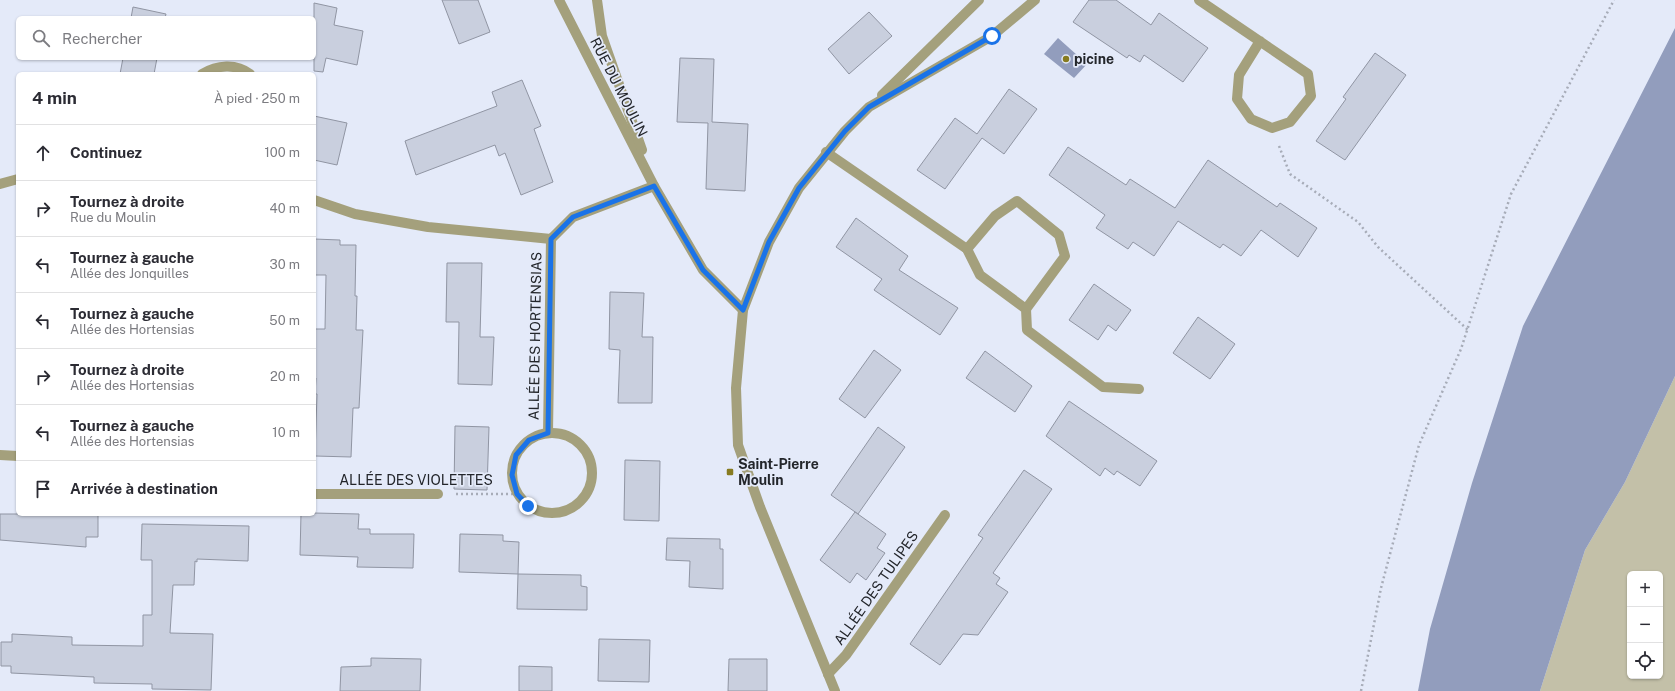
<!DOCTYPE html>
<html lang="fr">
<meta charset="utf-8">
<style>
:root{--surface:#fff;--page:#f2f2f3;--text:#2b2b33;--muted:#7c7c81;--line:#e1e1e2}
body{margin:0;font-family:"Public Sans",sans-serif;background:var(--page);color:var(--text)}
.controls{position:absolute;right:12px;bottom:12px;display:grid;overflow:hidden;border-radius:6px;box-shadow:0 1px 3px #0004}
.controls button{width:36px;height:36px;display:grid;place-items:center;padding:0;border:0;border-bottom:1px solid var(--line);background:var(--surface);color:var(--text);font:20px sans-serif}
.stop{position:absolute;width:12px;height:12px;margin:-9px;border:3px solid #1a73e8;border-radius:50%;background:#fff}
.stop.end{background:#1a73e8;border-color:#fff;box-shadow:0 1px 4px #0008}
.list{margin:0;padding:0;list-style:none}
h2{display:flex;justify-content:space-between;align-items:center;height:52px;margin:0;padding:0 16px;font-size:17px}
h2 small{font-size:13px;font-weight:400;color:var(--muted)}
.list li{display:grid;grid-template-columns:26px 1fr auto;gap:12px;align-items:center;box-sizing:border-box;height:56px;padding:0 16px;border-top:1px solid var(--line)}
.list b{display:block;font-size:15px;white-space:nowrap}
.list p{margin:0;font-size:13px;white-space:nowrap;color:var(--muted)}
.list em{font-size:13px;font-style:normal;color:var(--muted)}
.icon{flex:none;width:22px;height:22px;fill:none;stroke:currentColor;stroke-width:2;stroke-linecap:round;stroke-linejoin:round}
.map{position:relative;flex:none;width:1675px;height:691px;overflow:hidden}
.search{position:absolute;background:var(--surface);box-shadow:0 1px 3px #0004;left:16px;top:16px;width:300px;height:44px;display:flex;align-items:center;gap:10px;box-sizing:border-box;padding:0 14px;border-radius:6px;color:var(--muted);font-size:15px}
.panel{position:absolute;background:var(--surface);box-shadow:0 1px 3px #0004;left:16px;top:72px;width:300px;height:444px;border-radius:6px}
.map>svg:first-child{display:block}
.green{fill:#c3c0a8;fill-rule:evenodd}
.water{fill:#929dbd}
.building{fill:#c9cfde;stroke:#9095a3}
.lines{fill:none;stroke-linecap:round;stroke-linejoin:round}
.path{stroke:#a7acb8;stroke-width:2.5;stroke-dasharray:2 3;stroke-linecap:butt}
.minor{stroke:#a4a07c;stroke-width:10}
.tertiary{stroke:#a4a07c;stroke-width:10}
.route{stroke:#1a73e8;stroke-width:5}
.poi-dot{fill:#877b20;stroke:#e4eaf9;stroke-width:1.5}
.labels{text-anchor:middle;stroke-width:3.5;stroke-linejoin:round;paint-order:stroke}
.poi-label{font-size:14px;font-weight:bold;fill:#23262b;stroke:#e4eaf9;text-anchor:start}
.street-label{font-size:14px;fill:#23262b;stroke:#e4eaf9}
</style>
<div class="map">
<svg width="1675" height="691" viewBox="0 0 1675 691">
<rect width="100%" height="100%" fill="#e4eaf9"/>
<path class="green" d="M1675,376V691H1540L1585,550L1625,482ZM1630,574H1660V676H1630Z"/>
<g class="water">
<path d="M1675,28V376L1625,482L1585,550L1540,691H1418L1430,629L1472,483L1523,326Z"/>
<path d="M1058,38L1087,64L1074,78L1044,54Z"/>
</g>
<g class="building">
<path d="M442,0H478L490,32L459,44Z"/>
<path d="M1089,0H1116L1151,25L1159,13L1208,48L1183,82L1144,55L1140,62L1129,55L1127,58L1073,22Z"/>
<path d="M314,3L337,8L334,25L363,31L357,65L326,58L323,72L314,71Z"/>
<path d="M133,7L166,14L165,18H131Z"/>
<path d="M869,12L892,36L849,74L828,49Z"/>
<path d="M1375,53L1406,75L1345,160L1316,141L1346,99L1343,97Z"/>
<path d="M123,58H157L154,74H120Z"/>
<path d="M680,58L714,59L712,122L748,124L745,191L706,189L708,123L677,122Z"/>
<path d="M522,80L541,126L534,129L553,182L521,195L505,153L499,156L495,145L416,175L405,141L497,106L492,92Z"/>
<path d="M1009,89L1037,109L1004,154L982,138L945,189L917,170L955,118L977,134Z"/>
<path d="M314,116L347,123L337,165L314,160Z"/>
<path d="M1068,147L1126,185L1130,179L1175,208L1208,160L1277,207L1280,203L1317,228L1298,257L1261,230L1241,256L1223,244L1220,248L1178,221L1154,256L1133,242L1128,249L1096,228L1105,215L1049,175Z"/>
<path d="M856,218L908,256L899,270L958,308L940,335L874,290L882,279L836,247Z"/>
<path d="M314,239L340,240V245H356L355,296H357L356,330H363L359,408H353L351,457L315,456L317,394H315L316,378H314L315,329H325L326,275H314Z"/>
<path d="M447,263H482L480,337H494L492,385L458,384L459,322H446Z"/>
<path d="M1094,284L1131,310L1116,331L1108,325L1098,340L1069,320Z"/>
<path d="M610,292L644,293L642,337H653L652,403H618L620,350L609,349Z"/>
<path d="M1198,317L1235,344L1210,379L1173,353Z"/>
<path d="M874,350L901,370L865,418L839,399Z"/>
<path d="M985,351L1032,386L1015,412L966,378Z"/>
<path d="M1069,401L1157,461L1140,486L1117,471L1114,475L1105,468L1100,476L1046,436Z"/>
<path d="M455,426L489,427L487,490L454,489Z"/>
<path d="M878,427L905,447L858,514L831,495Z"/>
<path d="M625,460L660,461L659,521L624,520Z"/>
<path d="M1024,470L1052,489L993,573L1000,578L996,584L1008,592L978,635L963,634L940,665L910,644L983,538L978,535Z"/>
<path d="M855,512L886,534L877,548L885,553L866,580L857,573L850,583L820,560Z"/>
<path d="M314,513L359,514L358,529H370V534H414L413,568L357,567L358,557L300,555L301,514Z"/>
<path d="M0,514H98V537H86V547L0,540Z"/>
<path d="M142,524L249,526L248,561L197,559V562L195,561L194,585H173L170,633L213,634L211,690L152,689V684L94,683V677L11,673V666H1V642H12V634L72,637V645L143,646V615H152V560H141Z"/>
<path d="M460,534L503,535V541L519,542L518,574L459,572Z"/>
<path d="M667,538L720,539V549H723V589L689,587L690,561L666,560Z"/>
<path d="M518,574L581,575V586L587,587V610L517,609Z"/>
<path d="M599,639L650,640L649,682L598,681Z"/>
<path d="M371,658L421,659L420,691H340L341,667L371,666Z"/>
<path d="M729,659H767V691H728Z"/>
<path d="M519,666L552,667V691H519Z"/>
</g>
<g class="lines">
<g class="path">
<path d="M1279,146L1290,174L1358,222L1378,247L1468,330"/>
<path d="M456,494H517"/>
<path d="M1361,691L1381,588L1419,445L1461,349L1511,194L1614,0"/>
</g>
<g class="minor">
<path d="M559,0L654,186L703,270L743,310"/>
<path d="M597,0L602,36L642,150"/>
<path d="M1199,0L1308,74L1311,96L1290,122L1272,128L1251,119L1237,99L1239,75L1260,41"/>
<path d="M202,74C217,65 236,63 250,74"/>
<path d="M826,152L967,249L980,275L1026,309L1027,330L1103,387L1139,389"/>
<path d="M0,184L18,179"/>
<path d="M314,200L355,214L428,227L551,239L573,217L654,186"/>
<path d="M967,249L995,216L1017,201L1059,235L1065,256L1026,309"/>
<circle cx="552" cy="473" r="40"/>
<path d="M548,433L551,239"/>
<path d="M0,455L18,456"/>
<path d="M314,494H438"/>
<path d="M828,674L846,655L945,515"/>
</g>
<g class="tertiary">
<path d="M882,95L979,0"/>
<path d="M835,691L760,507L738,445L736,388L743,310L769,242L799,188L845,131L869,107L992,36L1035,0"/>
</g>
</g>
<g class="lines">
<path class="route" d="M528,506L517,494L512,475L516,455L529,440L548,433L551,239L573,217L654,186L703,270L743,310L769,242L799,188L845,131L869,107L992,36"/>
</g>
<g class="poi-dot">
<circle cx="1066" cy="59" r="4"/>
<rect x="726" y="468" width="8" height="8" rx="2"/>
</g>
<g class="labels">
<g class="poi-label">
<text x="1074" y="64">picine</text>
<text x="738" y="469">Saint-Pierre<tspan x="738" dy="16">Moulin</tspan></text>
</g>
<g class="street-label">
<text transform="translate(619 87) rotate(63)" y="5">RUE DU MOULIN</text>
<text transform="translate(535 336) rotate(-89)" y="5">ALLÉE DES HORTENSIAS</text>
<text x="416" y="485">ALLÉE DES VIOLETTES</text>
<text transform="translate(876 588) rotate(-55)" y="5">ALLÉE DES TULIPES</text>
</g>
</g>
</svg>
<div class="controls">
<button>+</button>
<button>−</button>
<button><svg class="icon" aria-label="locate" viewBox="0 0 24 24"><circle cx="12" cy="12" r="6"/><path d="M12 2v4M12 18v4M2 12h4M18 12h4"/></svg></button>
</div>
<div class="stop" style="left:992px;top:36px"></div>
<div class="stop end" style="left:528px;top:506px"></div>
<div class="search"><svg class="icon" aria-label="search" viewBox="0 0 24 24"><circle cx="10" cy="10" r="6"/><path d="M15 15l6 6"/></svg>Rechercher</div>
<section class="panel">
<h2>4 min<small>À pied · 250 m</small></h2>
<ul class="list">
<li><svg class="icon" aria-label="ahead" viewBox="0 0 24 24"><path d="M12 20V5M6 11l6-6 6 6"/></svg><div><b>Continuez</b></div><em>100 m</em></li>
<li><svg class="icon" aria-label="right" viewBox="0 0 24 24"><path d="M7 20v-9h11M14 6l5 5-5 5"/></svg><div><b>Tournez à droite</b><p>Rue du Moulin</p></div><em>40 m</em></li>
<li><svg class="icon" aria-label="left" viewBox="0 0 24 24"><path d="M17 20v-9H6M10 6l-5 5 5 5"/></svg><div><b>Tournez à gauche</b><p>Allée des Jonquilles</p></div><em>30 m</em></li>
<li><svg class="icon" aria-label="left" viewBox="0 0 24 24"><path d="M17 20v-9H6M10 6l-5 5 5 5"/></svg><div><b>Tournez à gauche</b><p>Allée des Hortensias</p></div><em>50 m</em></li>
<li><svg class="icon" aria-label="right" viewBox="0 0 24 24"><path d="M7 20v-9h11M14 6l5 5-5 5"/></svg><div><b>Tournez à droite</b><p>Allée des Hortensias</p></div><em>20 m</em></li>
<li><svg class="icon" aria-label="left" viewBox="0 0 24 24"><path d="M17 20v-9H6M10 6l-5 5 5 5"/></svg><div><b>Tournez à gauche</b><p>Allée des Hortensias</p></div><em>10 m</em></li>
<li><svg class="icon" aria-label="arrive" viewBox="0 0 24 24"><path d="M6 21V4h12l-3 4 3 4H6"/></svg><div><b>Arrivée à destination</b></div></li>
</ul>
</section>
</div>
